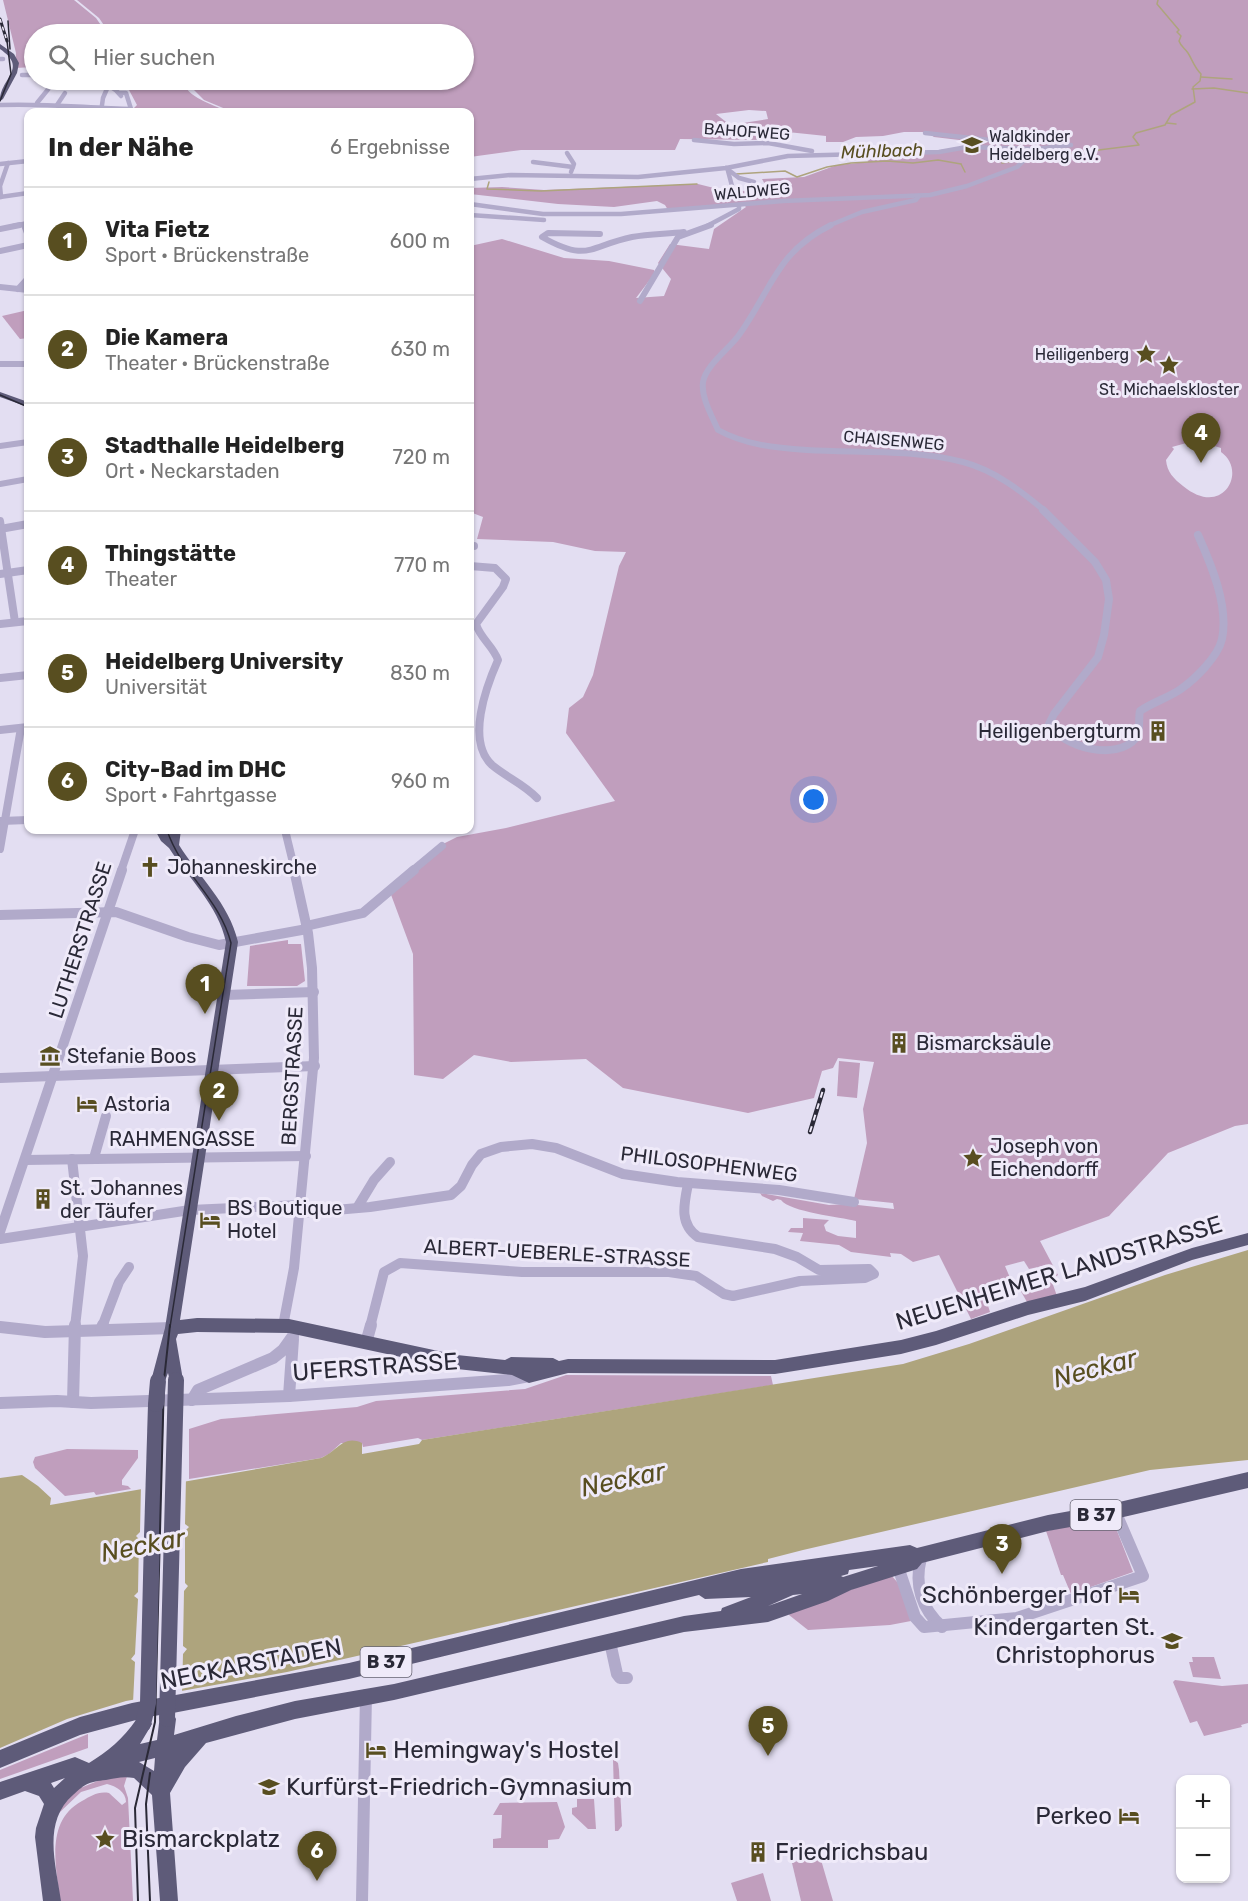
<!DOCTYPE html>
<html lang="de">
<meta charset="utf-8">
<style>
:root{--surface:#fff;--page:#f2f2f2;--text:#222;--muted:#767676;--line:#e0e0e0;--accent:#584e20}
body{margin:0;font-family:Rubik,sans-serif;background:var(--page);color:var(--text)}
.controls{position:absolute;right:18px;bottom:18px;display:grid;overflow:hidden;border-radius:12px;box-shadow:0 2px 4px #0004}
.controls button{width:54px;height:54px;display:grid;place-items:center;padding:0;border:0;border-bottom:2px solid var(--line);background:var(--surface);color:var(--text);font:30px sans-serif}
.you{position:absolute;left:814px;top:800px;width:21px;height:21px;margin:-15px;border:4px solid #fff;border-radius:50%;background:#1a73e8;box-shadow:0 0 0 9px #1a73e833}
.badge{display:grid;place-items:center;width:39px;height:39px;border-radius:50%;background:var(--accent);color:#fff;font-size:20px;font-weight:700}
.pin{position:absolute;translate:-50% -50px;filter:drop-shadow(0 2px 3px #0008)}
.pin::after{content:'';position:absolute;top:32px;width:21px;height:18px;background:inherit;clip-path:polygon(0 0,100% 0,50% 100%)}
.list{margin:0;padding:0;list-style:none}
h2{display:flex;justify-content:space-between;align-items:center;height:78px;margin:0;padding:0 24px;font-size:26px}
h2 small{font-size:20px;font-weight:400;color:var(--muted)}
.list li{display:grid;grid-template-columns:39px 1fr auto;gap:18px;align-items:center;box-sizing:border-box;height:108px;padding:0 24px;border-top:2px solid var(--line)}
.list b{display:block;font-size:22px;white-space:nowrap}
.list p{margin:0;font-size:20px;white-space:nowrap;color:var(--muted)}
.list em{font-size:20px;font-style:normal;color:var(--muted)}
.icon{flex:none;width:33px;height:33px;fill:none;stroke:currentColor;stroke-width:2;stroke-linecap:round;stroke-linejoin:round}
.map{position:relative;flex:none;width:1248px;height:1901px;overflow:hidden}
.search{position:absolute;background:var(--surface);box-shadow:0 2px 4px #0004;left:24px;top:24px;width:450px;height:66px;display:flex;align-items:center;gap:15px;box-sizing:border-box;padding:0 21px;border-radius:33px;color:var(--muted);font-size:22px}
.panel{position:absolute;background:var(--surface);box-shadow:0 2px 4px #0004;left:24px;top:108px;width:450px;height:726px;border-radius:12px}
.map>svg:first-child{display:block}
.green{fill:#c09ebd;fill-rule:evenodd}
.water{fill:#aea47d}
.pier{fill:#e3def2}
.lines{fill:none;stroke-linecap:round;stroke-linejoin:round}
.stream{stroke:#aea47d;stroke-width:1.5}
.minor-far4{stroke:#b1aaca;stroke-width:4.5}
.minor-far3{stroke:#b1aaca;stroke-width:6}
.minor-far2{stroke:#b1aaca;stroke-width:8}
.minor-far1{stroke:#b1aaca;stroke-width:10}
.minor{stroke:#b1aaca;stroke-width:12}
.major{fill:#5e5b79;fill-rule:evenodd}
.tram-far1{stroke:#2a2937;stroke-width:1.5}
.tram{stroke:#2a2937;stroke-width:2}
.rail-far1-casing{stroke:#2a2937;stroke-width:3}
.rail-casing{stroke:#2a2937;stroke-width:4.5}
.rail-far1{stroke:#efeaf9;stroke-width:1.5;stroke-dasharray:4;stroke-linecap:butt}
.rail{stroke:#efeaf9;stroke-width:2;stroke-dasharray:6;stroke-linecap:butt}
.major-bridge{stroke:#5e5b79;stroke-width:16}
.labels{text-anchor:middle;stroke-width:6;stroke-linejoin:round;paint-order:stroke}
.far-street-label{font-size:16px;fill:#2a2937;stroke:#efeaf9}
.far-poi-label{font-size:16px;fill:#2a2937;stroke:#efeaf9;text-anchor:start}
.far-water-label{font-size:18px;font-style:italic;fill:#584e20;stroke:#efeaf9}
.shield{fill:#efeaf9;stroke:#656371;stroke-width:1.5}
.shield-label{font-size:18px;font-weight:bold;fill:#2a2937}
.poi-label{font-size:20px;fill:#2a2937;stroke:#efeaf9;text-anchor:start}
.street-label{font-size:20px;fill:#2a2937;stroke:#efeaf9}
.near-street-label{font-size:24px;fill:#2a2937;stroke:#efeaf9}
.near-poi-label{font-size:24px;fill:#2a2937;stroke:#efeaf9;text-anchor:start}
.near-water-label{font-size:26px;font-style:italic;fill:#584e20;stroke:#efeaf9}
</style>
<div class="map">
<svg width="1248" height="1901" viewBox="0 0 1248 1901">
<rect width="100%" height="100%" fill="#e3def2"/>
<g class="green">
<path d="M3,0H74L96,18L107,34H34V67L15,68L16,53Z"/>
<path d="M77,0H1248V1124L1235,1126L1168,1153L1109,1216L1040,1241L1058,1275L1054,1278L1047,1265L1029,1269L1024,1261L1005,1266L1011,1280L982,1287L990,1312L971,1319L939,1255L913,1262L901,1254L890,1253L891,1257L851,1252L839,1245L800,1241L803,1233L788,1232L791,1228H803V1218L829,1220L824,1225L826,1231L838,1236L856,1238V1221C840,1217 790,1212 781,1200L777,1199L773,1201L762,1196L760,1193L829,1205L849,1204L894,1209L893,1203L854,1199L867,1143L863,1109L874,1062L838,1058L833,1068L822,1071L814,1098L748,1113L623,1088L586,1059L511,1062L474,1055L443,1079L414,1075L413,954L390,892L439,846L457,837L506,828L615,801L566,733L569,708L583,697L593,675L619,566L626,552L595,551L553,542L477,539L483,517L470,512V246L502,239L564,258L609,261L654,270L655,273L636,298L664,296L671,279L658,263L670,244L709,249L714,229L746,207L745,206L668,210L665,205L657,201L614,207L558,204L470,194V188L502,187L544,190L698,184L722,190L769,192L762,179L804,177L837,165L868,162L866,153L940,150L973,146L976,142L934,137L927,132H904L883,136L856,137L843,142H826V136L778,131L773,140L680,139L675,150H521L470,157V112H229L228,110L204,100L185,81L464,80V34H110L99,18ZM749,110L766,111L768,119L730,125L716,114ZM1190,422L1195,423L1201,442L1221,448V452C1248,471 1223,519 1183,486C1174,479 1167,472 1166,460L1174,449L1172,447L1190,442L1186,424Z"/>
<path d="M118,80H183C186,99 214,103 226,112H130L137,105L129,90L120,89L115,85Z"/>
<path d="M28,310V338L20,339L2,316Z"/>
<path d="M288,940V944H301L305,981L297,986H247L250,946Z"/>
<path d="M839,1061L860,1063L857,1098L837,1096Z"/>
<path d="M1025,1279L1027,1283L1044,1280L1047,1283L1052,1282L1057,1296L1027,1302L1015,1281Z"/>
<path d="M566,1375L771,1376L773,1385L422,1440L418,1438L363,1447L362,1443H341L329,1454L321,1458L189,1479V1429L221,1419L357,1407L376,1401L525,1389Z"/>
<path d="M67,1449L138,1450V1458L122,1480V1485L128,1486L131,1489L96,1495L94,1492L65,1496L35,1468L33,1462L35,1457Z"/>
<path d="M1106,1519L1114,1523L1133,1572L1071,1594L1063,1575H1061L1046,1531Z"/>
<path d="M891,1575L898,1583L911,1621L890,1625L808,1630L789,1615L790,1612Z"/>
<path d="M1192,1657H1214L1221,1679L1193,1677L1189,1662H1193Z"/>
<path d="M1175,1680L1222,1686L1248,1684V1723L1241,1725L1242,1727L1204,1736L1197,1721L1190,1723L1173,1682Z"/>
<path d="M88,1734V1748L0,1779V1770Z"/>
<path d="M613,1759L618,1763L619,1770L622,1826L618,1831H615Z"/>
<path d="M128,1773L124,1786L128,1798L133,1901H60C56,1866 45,1821 82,1801C91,1796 98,1791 109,1793L122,1805L126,1802C126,1792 116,1786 107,1784L81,1792L59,1813L56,1811L78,1789L100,1780Z"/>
<path d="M577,1799H594L596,1829H588L572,1814V1808L577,1807Z"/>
<path d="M557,1802L565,1827L559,1839L548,1840V1848H493V1839L501,1838L502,1815H493L500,1803Z"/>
<path d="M819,1853L833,1901H801L792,1863Z"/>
<path d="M763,1873L771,1901H737L731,1883Z"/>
</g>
<path class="water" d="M1248,1250V1460L1150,1470L803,1550L768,1559V1562L287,1672L126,1701L67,1719L0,1748V1478L22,1475L38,1486L51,1498L50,1505L321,1458C337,1452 343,1434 362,1443V1454L419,1444L422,1440L903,1364L969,1344L1165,1275Z"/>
<path class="pier" d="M186,1477L185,1524L189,1527L185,1531V1583L188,1586L184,1591L183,1646L187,1649L183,1654L182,1693L133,1703L135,1662L131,1659L135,1654L138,1599L134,1596L138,1592L139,1539L136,1536L140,1532L141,1484Z"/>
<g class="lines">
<g class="stream">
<path d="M1201,77L1232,79"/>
<path d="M1192,89L1214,88L1248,93"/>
<path d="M1167,123L1176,124"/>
<path d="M1034,158L1139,145L1133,137L1136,133L1165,125L1171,115L1195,102L1193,87L1200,81L1201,74C1194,67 1193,61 1188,53C1185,48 1181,47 1179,41L1181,36L1177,32L1179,30L1157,4L1158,0"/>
<path d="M1015,159L1022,154"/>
<path d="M1002,163L1023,159"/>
<path d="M961,164L965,172"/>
<path d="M736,174L785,171L797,177L827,167L851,163L887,161L913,163L938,160L961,164"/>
<path d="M489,182L487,189L541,191L697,184"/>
</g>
<g class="minor-far4">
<path d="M0,59H3"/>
<path d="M22,75H34"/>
<path d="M54,82C77,79 105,75 121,96"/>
<path d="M37,103L54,82"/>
<path d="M0,105C44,103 87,108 131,109L126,93H119"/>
<path d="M57,105L65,93"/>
<path d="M101,112L103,98L109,84"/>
<path d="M925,133L1009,142"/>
<path d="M694,140L734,144L768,143L812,151"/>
<path d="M567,153L574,164L571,172"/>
<path d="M533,162L573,167"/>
<path d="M0,164L28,161"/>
<path d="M726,168L739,178L754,182"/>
<path d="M728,171L732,186"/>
<path d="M470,179L511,175L638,177L726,168L788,156L939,152L967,147L1036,149L1071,145"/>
<path d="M0,197L28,193"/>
<path d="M1,197L0,186L8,163"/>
<path d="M470,204L543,214H621L783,201L930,195L967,186L1017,167L1036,149"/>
<path d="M470,215L544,220"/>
<path d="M24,224L25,226"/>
<path d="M13,226L28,223"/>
<path d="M707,226L739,209V206"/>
<path d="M828,226L862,212L916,200L919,196"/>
</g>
<g class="minor-far3">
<path d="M24,225L28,236"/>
<path d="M831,225C776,252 771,291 739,335C729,349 706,365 703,382C701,398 712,416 718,430C745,445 776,448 807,450C858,453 913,449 963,462C994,470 1021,491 1045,511"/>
<path d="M0,229L20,225"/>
<path d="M600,234L548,233L542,237C588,263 589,246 632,237C649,234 667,234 684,232"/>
<path d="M0,251L28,245"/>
<path d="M0,287L28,290"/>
<path d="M18,289L28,278"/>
<path d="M640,301L678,237L711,225"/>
<path d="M0,364H28"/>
<path d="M0,446L28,442"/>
<path d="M0,484L28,479"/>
</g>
<g class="minor-far2">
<path d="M1043,510L1095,562L1106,580L1109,599L1104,635L1098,657L1054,714L1049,724C1063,747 1116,762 1136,738C1141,731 1138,719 1140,711C1153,702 1168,698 1181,689C1195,679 1218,657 1222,639C1229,606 1211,564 1198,535"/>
<path d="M0,521L15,622"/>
<path d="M0,529L28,524"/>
<path d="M470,546H474"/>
<path d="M470,566L495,568L506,579L503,587L476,624C480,638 493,646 498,660C486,687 466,741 492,765C506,777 524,784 537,798"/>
<path d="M0,574L28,570"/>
<path d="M0,624L28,621"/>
<path d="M0,678L28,675"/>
<path d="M0,730L28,727"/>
<path d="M1,821L28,820"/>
<path d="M285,830L295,871"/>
<path d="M0,849L21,728"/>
<path d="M121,871L135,830"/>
<path d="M412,871L442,846"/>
</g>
<g class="minor-far1">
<path d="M0,915L116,912L188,937L219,945L307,929"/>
<path d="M306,926L363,913L414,870"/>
<path d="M225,995L314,992"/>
<path d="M0,1078L315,1066"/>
<path d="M94,1158L106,1116"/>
<path d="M72,1159L83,1256L75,1327"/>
<path d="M25,1160L306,1156"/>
<path d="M357,1208L374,1180L390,1162"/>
<path d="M300,1213L370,1207L451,1195L461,1186L472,1165L481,1154L501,1147L532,1144L556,1148L623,1174L677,1182L779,1190L854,1202"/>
<path d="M0,1232L122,870"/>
<path d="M0,1239L190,1210L301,1205"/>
<path d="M283,1326L294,1268L314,1058L312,968L308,933L294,870"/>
<path d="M102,1327L119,1282L129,1267"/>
<path d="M370,1327L384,1272L400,1263L522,1272H669L696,1276L724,1294L733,1296L800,1281L865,1278L874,1274L869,1269L819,1270L797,1257L775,1249L698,1237C679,1224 684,1204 688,1184"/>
</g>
<g class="minor">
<path d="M0,1327L45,1332L172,1328"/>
<path d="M101,1330L103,1325"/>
<path d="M366,1343L371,1325"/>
<path d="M289,1396L293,1339"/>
<path d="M192,1400L198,1390L273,1358L283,1350L293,1336"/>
<path d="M73,1402L75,1325"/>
<path d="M0,1403L57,1401L91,1403L289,1396L508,1380L529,1376"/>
<path d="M921,1558C914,1585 922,1609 942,1627"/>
<path d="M897,1564L915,1617L924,1627L1017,1618L1143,1576L1115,1511"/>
<path d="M610,1642L617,1674L620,1678H627"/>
<path d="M362,1901L366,1695"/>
</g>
<g class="major">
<path d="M0,44L14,54L19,63L17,73L3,99L0,101C0,78 29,69 0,49Z"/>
<path d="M0,392L28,402V407L0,397Z"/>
<path d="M155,830H166L169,835L171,830H181L179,845C199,877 229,903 238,942L180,1320L197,1318L289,1319L457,1355L505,1360L511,1357L553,1358L559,1361L568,1359L775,1360L901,1340L936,1331L1028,1301L1085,1287L1192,1248L1248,1233V1245L1192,1260L1085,1301L1028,1315L936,1345L901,1354L775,1374L568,1373L529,1383L512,1375L457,1369L289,1333L197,1332L178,1334L176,1339L183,1380L181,1385L176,1387L171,1385L168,1373L163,1386L158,1388L153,1386L151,1381L165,1328L226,942C218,905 189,879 169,848L161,841Z"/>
<path d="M156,1397L161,1399L164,1404L160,1537L158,1543L152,1545L146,1543L144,1537L148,1404L151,1399Z"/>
<path d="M1248,1472V1488L1115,1519L1048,1531L922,1563L917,1569L911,1571L851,1590L828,1601L768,1622L684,1632L394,1700L295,1719L206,1743L185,1767L170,1793L178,1901H160L152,1795L134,1778C124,1776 115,1778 106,1780C89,1782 86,1783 73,1795C42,1822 56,1865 61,1901H43L35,1837L36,1828L44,1804L39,1796L25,1791L0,1800V1782L75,1757L89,1763C108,1751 123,1739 136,1720L80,1735L0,1768V1750L80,1717L132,1703L349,1663L741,1569L910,1545L917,1548L1048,1515L1115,1503ZM878,1566L843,1577L841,1576L848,1574L849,1570ZM802,1594L768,1606L793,1595ZM699,1595L705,1599L751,1597L722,1608L721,1611L684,1616L394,1684L295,1701L236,1716L174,1735L176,1719L173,1713L349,1679ZM160,1715L157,1740L140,1744L152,1724L148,1717ZM155,1758L154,1771L139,1762ZM65,1778L54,1788L51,1783Z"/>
</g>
<g class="tram-far1">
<path d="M8,21L10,49"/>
<path d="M0,101L11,74L7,41"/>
<path d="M0,395L28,407"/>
<path d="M167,830C181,873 220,899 231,943L170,1327"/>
</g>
<g class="tram">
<path d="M150,1773L146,1804L150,1901"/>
<path d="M138,1901L135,1808L155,1722L164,1380L170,1325"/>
</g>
<g class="rail-far1-casing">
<path id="rail-far1" d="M0,19L7,41"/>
</g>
<g class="rail-casing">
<path id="rail" d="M810,1132L823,1090"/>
</g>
<use href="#rail-far1" class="rail-far1"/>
<use href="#rail" class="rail"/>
<g class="major-bridge">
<path d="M156,1404L158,1381"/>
<path d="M167,1719L176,1380"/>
<path d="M143,1724L148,1703L152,1537"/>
</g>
</g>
<defs>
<g id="school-bare" transform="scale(1.62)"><path d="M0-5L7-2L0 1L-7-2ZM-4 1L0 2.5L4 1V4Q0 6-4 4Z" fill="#584e20" stroke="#efeaf9" stroke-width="2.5" paint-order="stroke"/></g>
<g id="sight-bare" transform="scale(1.62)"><path d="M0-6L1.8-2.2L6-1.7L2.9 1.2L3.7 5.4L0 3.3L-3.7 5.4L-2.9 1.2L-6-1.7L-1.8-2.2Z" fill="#584e20" stroke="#efeaf9" stroke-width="2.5" paint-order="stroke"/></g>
<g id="building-bare" transform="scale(1.62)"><path d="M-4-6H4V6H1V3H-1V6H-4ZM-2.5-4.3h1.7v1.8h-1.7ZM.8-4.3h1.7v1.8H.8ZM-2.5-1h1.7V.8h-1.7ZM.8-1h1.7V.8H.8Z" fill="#584e20" stroke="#efeaf9" stroke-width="2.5" paint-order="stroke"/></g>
<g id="church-bare" transform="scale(1.62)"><path d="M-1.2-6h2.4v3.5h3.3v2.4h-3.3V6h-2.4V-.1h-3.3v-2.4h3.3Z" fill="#584e20" stroke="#efeaf9" stroke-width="2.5" paint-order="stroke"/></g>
<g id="museum-bare" transform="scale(1.62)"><path d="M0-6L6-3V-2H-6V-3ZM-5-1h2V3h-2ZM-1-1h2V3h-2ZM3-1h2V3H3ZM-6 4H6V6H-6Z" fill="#584e20" stroke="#efeaf9" stroke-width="2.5" paint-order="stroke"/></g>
<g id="hotel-bare" transform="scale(1.62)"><path d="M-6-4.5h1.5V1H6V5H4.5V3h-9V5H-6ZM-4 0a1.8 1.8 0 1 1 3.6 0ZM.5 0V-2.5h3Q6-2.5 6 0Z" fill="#584e20" stroke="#efeaf9" stroke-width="2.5" paint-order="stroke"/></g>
</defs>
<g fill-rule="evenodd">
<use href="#school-bare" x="972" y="145"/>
<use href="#sight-bare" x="1146" y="354"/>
<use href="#sight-bare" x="1169" y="365"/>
<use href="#building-bare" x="1158" y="731"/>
<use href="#church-bare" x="150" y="867"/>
<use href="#building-bare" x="899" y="1043"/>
<use href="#museum-bare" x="50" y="1056"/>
<use href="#hotel-bare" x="87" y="1104"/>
<use href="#sight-bare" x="973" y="1158"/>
<use href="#building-bare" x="43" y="1199"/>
<use href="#hotel-bare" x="210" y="1220"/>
<use href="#hotel-bare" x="1129" y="1595"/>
<use href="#school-bare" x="1172" y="1641"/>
<use href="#hotel-bare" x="376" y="1750"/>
<use href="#school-bare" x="269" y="1787"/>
<use href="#hotel-bare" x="1129" y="1816"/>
<use href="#sight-bare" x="105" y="1839"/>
<use href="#building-bare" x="758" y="1852"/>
</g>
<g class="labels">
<g class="far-street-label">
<text transform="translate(747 131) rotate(4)" y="6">BAHOFWEG</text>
<text transform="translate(752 191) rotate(-5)" y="6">WALDWEG</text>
<text transform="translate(894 440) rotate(5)" y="6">CHAISENWEG</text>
</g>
<g class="far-poi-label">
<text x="989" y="142">Waldkinder<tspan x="989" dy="18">Heidelberg e.V.</tspan></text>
<text x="1129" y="360" text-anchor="end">Heiligenberg</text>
<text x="1169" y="395" text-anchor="middle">St. Michaelskloster</text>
</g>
<g class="far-water-label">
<text transform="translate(882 151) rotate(-2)" y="6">Mühlbach</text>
</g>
<g class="shield">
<rect x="1070.5" y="1500" width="51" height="30" rx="4.5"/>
<rect x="360.5" y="1647" width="51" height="30" rx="4.5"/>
</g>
<g class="shield-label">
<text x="1096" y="1521">B 37</text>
<text x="386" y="1668">B 37</text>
</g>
<g class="poi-label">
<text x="1141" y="738" text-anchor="end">Heiligenbergturm</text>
<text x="167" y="874">Johanneskirche</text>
<text x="916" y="1050">Bismarcksäule</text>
<text x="67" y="1063">Stefanie Boos</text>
<text x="104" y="1111">Astoria</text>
<text x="990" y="1153">Joseph von<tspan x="990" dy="23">Eichendorff</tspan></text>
<text x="60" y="1195">St. Johannes<tspan x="60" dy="23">der Täufer</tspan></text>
<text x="227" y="1215">BS Boutique<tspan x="227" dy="23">Hotel</tspan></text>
</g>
<g class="street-label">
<text transform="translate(80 940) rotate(-72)" y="7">LUTHERSTRASSE</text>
<text transform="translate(292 1076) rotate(-87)" y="7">BERGSTRASSE</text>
<text x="182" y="1146">RAHMENGASSE</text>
<text transform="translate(709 1164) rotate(7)" y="7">PHILOSOPHENWEG</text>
<text transform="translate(557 1253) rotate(3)" y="7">ALBERT-UEBERLE-STRASSE</text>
</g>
<g class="near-street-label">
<text transform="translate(1059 1273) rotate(-17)" y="8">NEUENHEIMER LANDSTRASSE</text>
<text transform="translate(375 1367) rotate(-4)" y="8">UFERSTRASSE</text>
<text transform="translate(251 1664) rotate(-11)" y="8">NECKARSTADEN</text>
</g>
<g class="near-poi-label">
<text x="1112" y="1603" text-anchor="end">Schönberger Hof</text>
<text x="1155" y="1635" text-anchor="end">Kindergarten St.<tspan x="1155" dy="28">Christophorus</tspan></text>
<text x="393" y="1758">Hemingway's Hostel</text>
<text x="286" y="1795">Kurfürst-Friedrich-Gymnasium</text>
<text x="1112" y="1824" text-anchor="end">Perkeo</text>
<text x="122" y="1847">Bismarckplatz</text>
<text x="775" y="1860">Friedrichsbau</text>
</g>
<g class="near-water-label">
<text transform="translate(1095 1368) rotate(-15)" y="9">Neckar</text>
<text transform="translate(623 1479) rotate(-12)" y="9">Neckar</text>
<text transform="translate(143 1545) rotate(-11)" y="9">Neckar</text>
</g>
</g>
</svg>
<div class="controls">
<button>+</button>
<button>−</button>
</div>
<div class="you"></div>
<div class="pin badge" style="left:205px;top:1014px">1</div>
<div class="pin badge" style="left:219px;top:1121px">2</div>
<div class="pin badge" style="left:1002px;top:1574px">3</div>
<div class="pin badge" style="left:1201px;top:463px">4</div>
<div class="pin badge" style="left:768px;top:1756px">5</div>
<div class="pin badge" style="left:317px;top:1881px">6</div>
<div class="search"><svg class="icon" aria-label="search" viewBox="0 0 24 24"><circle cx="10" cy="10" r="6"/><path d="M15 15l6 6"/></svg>Hier suchen</div>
<section class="panel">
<h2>In der Nähe<small>6 Ergebnisse</small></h2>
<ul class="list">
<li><span class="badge">1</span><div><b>Vita Fietz</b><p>Sport · Brückenstraße</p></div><em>600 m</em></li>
<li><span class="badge">2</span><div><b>Die Kamera</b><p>Theater · Brückenstraße</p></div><em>630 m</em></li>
<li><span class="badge">3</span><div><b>Stadthalle Heidelberg</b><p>Ort · Neckarstaden</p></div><em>720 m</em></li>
<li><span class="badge">4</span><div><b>Thingstätte</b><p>Theater</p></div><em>770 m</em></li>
<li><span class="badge">5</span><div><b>Heidelberg University</b><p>Universität</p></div><em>830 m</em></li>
<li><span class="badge">6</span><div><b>City-Bad im DHC</b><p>Sport · Fahrtgasse</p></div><em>960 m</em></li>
</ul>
</section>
</div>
